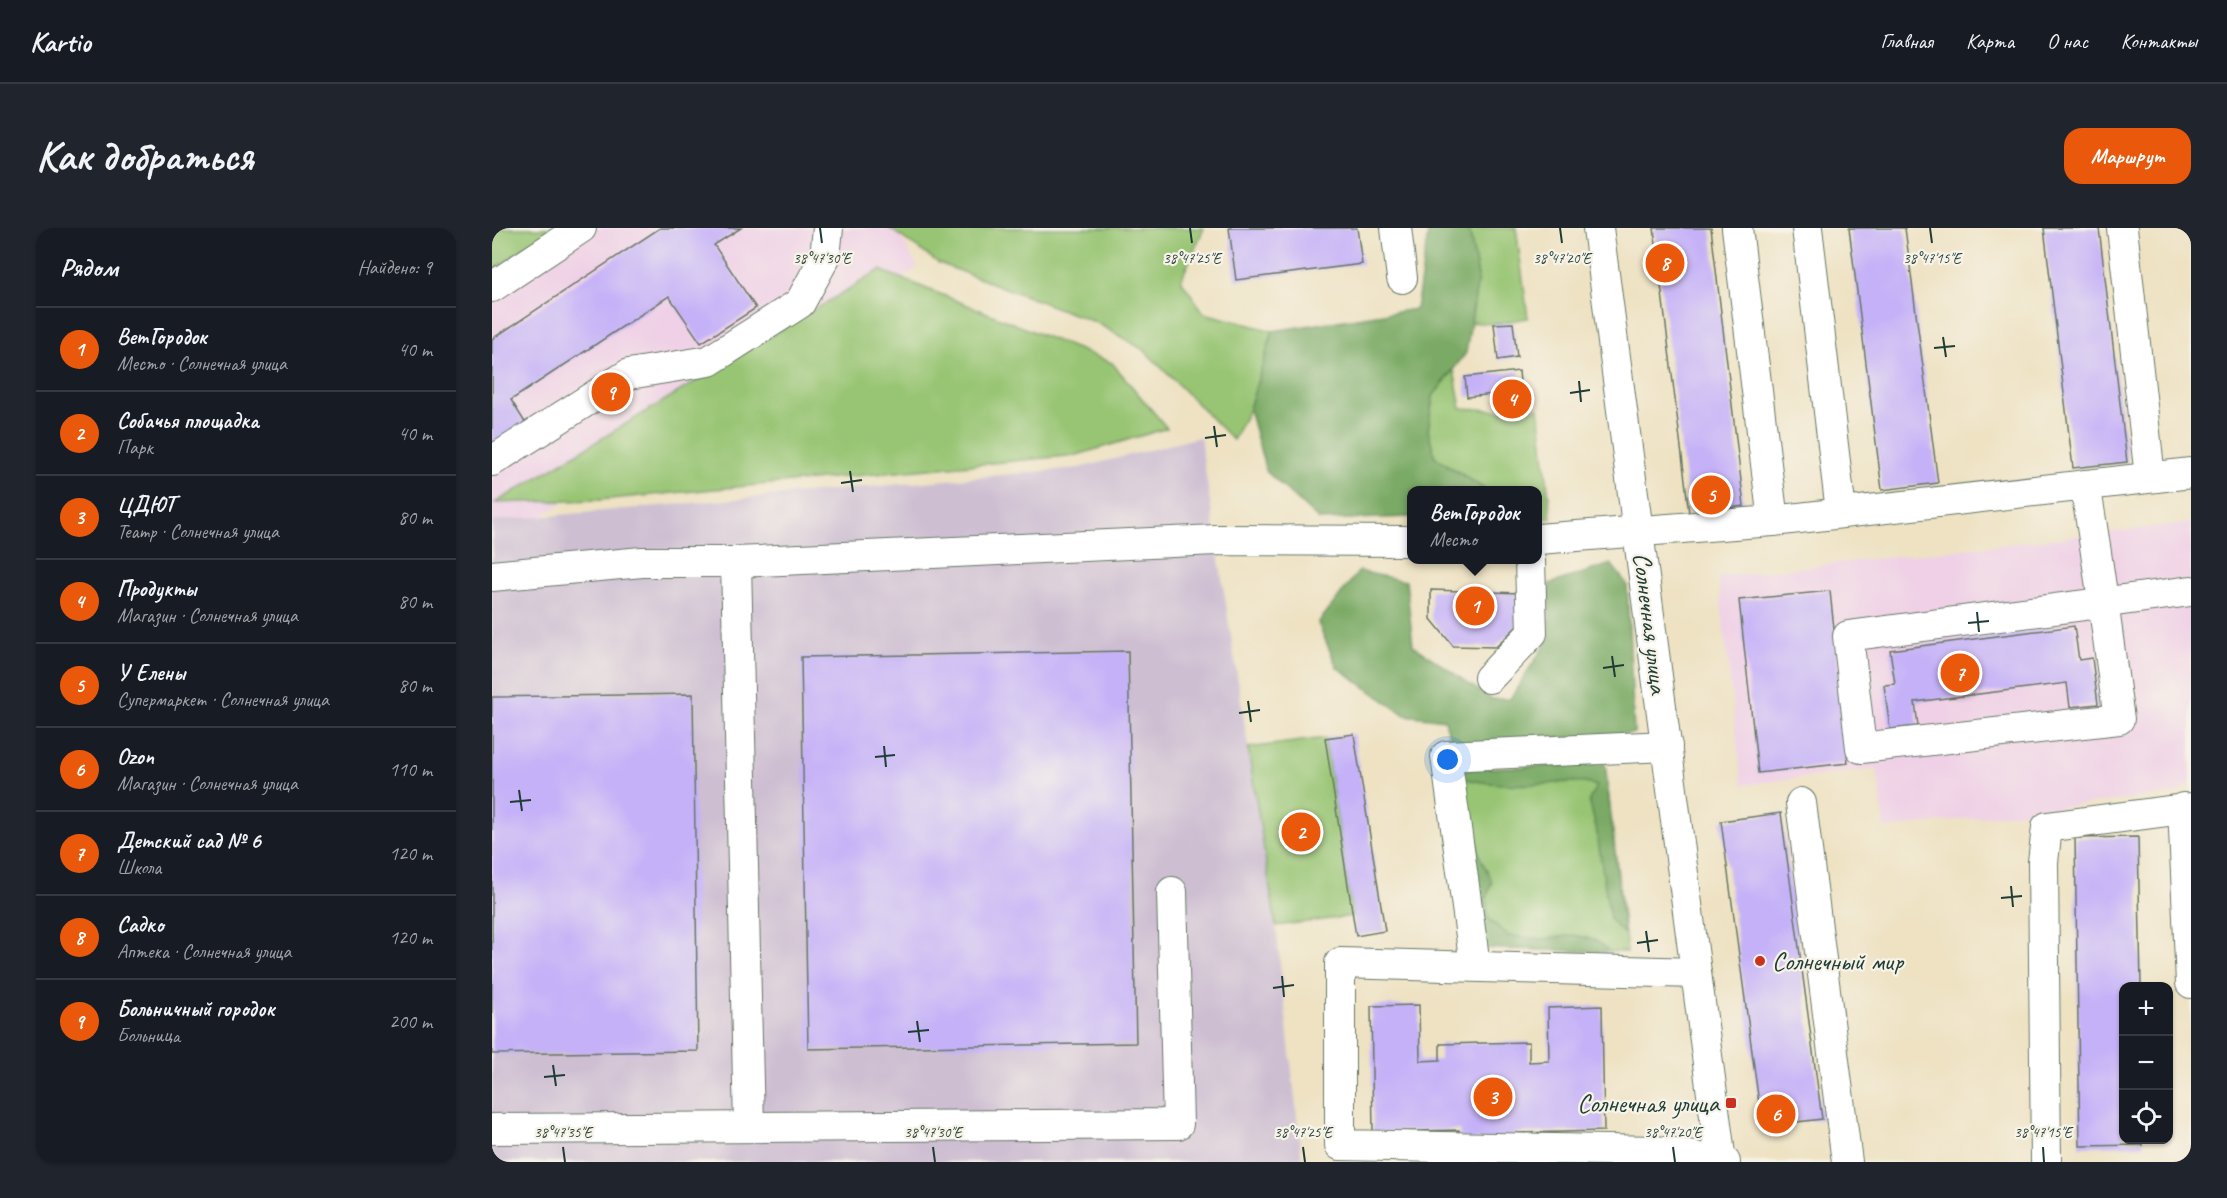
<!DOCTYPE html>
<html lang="ru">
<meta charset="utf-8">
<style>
:root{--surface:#171b24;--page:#20242c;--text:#f1f3f6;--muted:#9ea1a6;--line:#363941;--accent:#ea580c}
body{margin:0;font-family:Caveat,sans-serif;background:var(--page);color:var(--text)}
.controls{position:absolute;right:18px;bottom:18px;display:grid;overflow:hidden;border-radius:12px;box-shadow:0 2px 4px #0004}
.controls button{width:54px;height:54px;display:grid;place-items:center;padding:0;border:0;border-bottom:2px solid var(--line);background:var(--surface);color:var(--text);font:30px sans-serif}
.you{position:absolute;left:956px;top:532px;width:21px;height:21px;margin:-15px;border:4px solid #fff;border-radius:50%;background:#1a73e8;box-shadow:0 0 0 9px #1a73e833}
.badge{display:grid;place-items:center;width:39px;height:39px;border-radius:50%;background:var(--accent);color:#fff;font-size:20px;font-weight:700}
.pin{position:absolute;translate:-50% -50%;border:3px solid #fff;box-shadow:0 2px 6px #0006}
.popup{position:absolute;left:915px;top:258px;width:135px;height:78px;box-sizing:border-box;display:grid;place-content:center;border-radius:12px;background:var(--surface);filter:drop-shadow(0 2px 4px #0005);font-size:20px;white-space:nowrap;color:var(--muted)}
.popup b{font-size:22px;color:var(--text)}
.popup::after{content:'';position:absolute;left:50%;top:100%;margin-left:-12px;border:12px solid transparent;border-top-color:var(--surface)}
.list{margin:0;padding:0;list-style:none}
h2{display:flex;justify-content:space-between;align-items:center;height:78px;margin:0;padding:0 24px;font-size:26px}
h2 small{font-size:20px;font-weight:400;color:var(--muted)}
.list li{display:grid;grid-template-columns:39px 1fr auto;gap:18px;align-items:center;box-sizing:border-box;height:84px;padding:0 24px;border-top:2px solid var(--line)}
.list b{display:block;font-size:22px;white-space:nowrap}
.list p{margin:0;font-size:20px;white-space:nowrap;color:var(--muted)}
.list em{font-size:20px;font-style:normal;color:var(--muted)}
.icon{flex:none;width:33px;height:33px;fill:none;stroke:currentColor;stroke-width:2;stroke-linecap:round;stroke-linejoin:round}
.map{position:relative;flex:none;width:1699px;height:934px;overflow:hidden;border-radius:18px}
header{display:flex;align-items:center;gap:36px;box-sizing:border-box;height:84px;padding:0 30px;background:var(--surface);border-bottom:2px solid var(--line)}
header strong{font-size:28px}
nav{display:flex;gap:33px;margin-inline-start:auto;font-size:21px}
.intro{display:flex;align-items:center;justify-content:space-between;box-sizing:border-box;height:144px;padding:0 36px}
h1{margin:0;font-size:42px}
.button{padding:15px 27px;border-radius:18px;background:var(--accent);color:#fff;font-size:21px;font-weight:700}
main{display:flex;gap:36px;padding:0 36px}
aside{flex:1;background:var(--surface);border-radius:18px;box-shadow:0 2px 4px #0004}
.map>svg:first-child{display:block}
.built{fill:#efd0e6}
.industrial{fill:#cdbed2}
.green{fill:#98c573;stroke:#5c8154;stroke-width:1.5}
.forest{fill:#7aaa65;stroke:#4c744c;stroke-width:1.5}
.building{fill:#c4b1f8}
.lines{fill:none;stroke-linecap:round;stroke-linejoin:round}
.minor-casing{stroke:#677766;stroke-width:32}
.minor{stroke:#fff;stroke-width:30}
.ticks{fill:none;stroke:#1f3d34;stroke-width:2}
.poi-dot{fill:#c8321e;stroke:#f7f3e8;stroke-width:2}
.labels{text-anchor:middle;stroke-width:4.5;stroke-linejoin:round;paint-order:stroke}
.street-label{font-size:26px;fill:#1f3d34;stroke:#f7f3e8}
.poi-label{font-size:26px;fill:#1f3d34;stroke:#f7f3e8;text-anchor:start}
.ticks-label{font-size:15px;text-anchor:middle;fill:#1f3d34;stroke:#f7f3e8;stroke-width:4.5;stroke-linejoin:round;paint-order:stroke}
</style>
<header>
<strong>Kartio</strong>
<nav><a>Главная</a><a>Карта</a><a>О нас</a><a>Контакты</a></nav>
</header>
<div class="intro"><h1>Как добраться</h1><a class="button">Маршрут</a></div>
<main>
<aside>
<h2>Рядом<small>Найдено: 9</small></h2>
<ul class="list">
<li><span class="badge">1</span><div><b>ВетГородок</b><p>Место · Солнечная улица</p></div><em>40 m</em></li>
<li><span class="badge">2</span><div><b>Собачья площадка</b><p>Парк</p></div><em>40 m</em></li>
<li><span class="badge">3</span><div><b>ЦДЮТ</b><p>Театр · Солнечная улица</p></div><em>80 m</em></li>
<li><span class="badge">4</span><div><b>Продукты</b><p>Магазин · Солнечная улица</p></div><em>80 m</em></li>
<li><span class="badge">5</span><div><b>У Елены</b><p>Супермаркет · Солнечная улица</p></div><em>80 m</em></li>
<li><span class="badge">6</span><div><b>Ozon</b><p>Магазин · Солнечная улица</p></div><em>110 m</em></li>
<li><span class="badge">7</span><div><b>Детский сад № 6</b><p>Школа</p></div><em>120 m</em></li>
<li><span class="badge">8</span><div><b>Садко</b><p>Аптека · Солнечная улица</p></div><em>120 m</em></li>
<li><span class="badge">9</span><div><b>Больничный городок</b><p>Больница</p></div><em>200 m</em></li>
</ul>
</aside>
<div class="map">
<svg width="1699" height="934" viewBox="0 0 1699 934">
<rect width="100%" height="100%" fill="#f7f3e8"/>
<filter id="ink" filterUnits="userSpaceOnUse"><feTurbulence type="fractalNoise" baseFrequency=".0167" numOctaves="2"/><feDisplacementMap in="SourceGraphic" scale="12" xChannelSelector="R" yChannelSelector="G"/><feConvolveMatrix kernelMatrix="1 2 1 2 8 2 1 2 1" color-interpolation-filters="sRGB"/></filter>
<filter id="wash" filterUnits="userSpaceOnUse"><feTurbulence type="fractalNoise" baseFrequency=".008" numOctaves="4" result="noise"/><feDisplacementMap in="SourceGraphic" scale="24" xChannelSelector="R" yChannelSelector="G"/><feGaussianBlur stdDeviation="1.35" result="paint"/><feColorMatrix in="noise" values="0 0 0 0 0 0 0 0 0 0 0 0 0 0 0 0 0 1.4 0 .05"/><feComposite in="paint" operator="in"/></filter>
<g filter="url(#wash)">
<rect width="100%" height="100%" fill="#eee2c3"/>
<g class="built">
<path d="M0,0H403L426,39L49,289L0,293Z"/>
<path d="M1699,295V554L1686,565L1393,601L1385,541L1250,557L1226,349Z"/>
</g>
<path class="industrial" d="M708,209L784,698L810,934H0V293L587,240Z"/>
<g class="green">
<path d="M0,0H63L0,42Z"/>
<path d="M397,0H712L689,52L712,85L781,103L757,181L741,212L652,122L605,95L447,35Z"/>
<path d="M977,0H1024L1036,90L1002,96L979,94L986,49Z"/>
<path d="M388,42L620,135L675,200L585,227L107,272L3,275Z"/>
<path d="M962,142L969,180L1015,183L1047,180L1059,290H1046V262H994L943,229L936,203L941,168Z"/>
<path d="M833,510L861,688L784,698L756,520Z"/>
<path d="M1113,536L1135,724L990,720L966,541Z"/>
</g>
<g class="forest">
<path d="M937,0H977L986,49L974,125L941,168L936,202L943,229L994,262H920V289L827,292L774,243L757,181L781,103L924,81Z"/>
<path d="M1119,336L1135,356L1142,505L960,518L953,492L913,487L845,439L826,395L867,343L914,353L921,417L999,471H1018L1058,409L1057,356Z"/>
<path d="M1113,536L1132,706L1118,692L1104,599L1097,572L1105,558C1082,551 1072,555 1050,556C1022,557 993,557 967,549L966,541Z"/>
<path d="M971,583L982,593L987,627L1000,653L994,672L997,691L1017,708L1052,711L1082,707L1103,712L1118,724L990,720Z"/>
</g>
<g id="blocks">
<g class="building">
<path d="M168,0H249L222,17L264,80L209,115L177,68L19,172L34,196L0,218V111Z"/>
<path d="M737,0H865L870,36L744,52Z"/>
<path d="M1162,0H1219L1252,278L1197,285Z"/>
<path d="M1357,0H1413L1446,255L1390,262Z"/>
<path d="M1552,0H1607L1635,234L1581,240Z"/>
<path d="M1021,95L1025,129L1006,132L1002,96Z"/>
<path d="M1027,143L1030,176L1012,178L1011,165L975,169L973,149Z"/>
<path d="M939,362L1028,365L1027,396L1004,419L961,418L939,391Z"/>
<path d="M1338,363L1356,535L1266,545L1247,372Z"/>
<path d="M1582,398L1587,432L1600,430L1606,476L1578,479L1575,455L1423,474L1426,498L1398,501L1392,457L1403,456L1398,422Z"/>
<path d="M636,423L644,815L316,821L309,429Z"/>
<path d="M201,466L206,823L0,826V469Z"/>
<path d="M862,506L893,703L864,708L833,510Z"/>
<path d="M1289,585L1330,891L1270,898L1229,593Z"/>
<path d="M1646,609L1649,758H1632V912H1651V917L1588,918L1583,610Z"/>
<path d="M927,777L928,833L948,832V816L1037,814V834L1057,833L1056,780L1110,778L1112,903L1024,905V912H968L967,902L881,904L879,778Z"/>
</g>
</g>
</g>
<g filter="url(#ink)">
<use href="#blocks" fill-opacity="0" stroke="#677766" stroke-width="1.5"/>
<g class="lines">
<g class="minor-casing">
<g id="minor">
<path d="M904,0L910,50"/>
<path d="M1106,0L1229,934"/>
<path d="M1245,0L1281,293"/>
<path d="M1315,0L1349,284"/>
<path d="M1630,0L1658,249"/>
<path d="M0,59L89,0"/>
<path d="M0,233L137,146L217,133L308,75L333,29L336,0"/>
<path d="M1593,257C1607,334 1616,413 1627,491L1369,520L1356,408L1699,363"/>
<path d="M1046,311L1281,293L1699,245"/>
<path d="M244,334L257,899"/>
<path d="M0,348L150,334H244L724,312L920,313"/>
<path d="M997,450L1040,405L1038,332"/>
<path d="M1309,575L1355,934"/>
<path d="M1691,580L1699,755"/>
<path d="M983,737L954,528L1175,518"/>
<path d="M1204,745L848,735V917L1165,923L1233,934"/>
<path d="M0,901L686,896L680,664"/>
<path d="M1554,934L1551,634L1555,599L1699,580"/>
</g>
</g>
<use href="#minor" class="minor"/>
</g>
</g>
<path class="ticks" d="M328,0L330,15M698,0L700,15M1068,0L1070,15M1438,0L1440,15M1451,109L1454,129M1442,120L1463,118M1087,153L1089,174M1078,165L1098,162M722,198L725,219M713,210L734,207M358,243L361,264M349,255L370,252M1485,384L1487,404M1476,395L1497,393M1120,428L1123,449M1111,440L1132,437M756,473L759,494M747,485L768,482M392,518L394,539M383,529L403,527M27,562L30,583M18,574L39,572M1519,658L1521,679M1509,670L1530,668M1154,703L1157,724M1145,715L1166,712M790,748L792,769M781,760L802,757M425,793L428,814M416,804L437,802M61,837L64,858M52,849L73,847M71,919L73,934M441,919L443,934M811,919L813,934M1181,919L1183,934M1551,919L1552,934"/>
<g class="poi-dot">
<circle cx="1268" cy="733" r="6"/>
<rect x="1233" y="869" width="12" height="12" rx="3"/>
</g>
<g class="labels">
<g class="street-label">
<text transform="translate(1159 395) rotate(83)" y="9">Солнечная улица</text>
</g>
<g class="poi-label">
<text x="1280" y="742">Солнечный мир</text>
<text x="1227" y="884" text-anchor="end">Солнечная улица</text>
</g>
</g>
<g class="ticks-label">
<text x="330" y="35">38°47'30"E</text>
<text x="700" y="35">38°47'25"E</text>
<text x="1070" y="35">38°47'20"E</text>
<text x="1440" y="35">38°47'15"E</text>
<text x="71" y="909">38°47'35"E</text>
<text x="441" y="909">38°47'30"E</text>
<text x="811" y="909">38°47'25"E</text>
<text x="1181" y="909">38°47'20"E</text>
<text x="1551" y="909">38°47'15"E</text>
</g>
</svg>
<div class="controls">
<button>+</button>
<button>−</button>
<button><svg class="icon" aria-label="locate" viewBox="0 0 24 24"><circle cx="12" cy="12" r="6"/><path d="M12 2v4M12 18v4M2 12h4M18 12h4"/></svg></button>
</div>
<div class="you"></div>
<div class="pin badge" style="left:983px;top:378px">1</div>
<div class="popup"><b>ВетГородок</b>Место</div>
<div class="pin badge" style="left:809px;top:604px">2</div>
<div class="pin badge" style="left:1001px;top:869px">3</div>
<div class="pin badge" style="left:1020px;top:171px">4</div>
<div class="pin badge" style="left:1219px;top:267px">5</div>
<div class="pin badge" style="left:1284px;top:886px">6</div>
<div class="pin badge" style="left:1468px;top:445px">7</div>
<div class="pin badge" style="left:1173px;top:35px">8</div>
<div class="pin badge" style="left:119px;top:164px">9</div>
</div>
</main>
